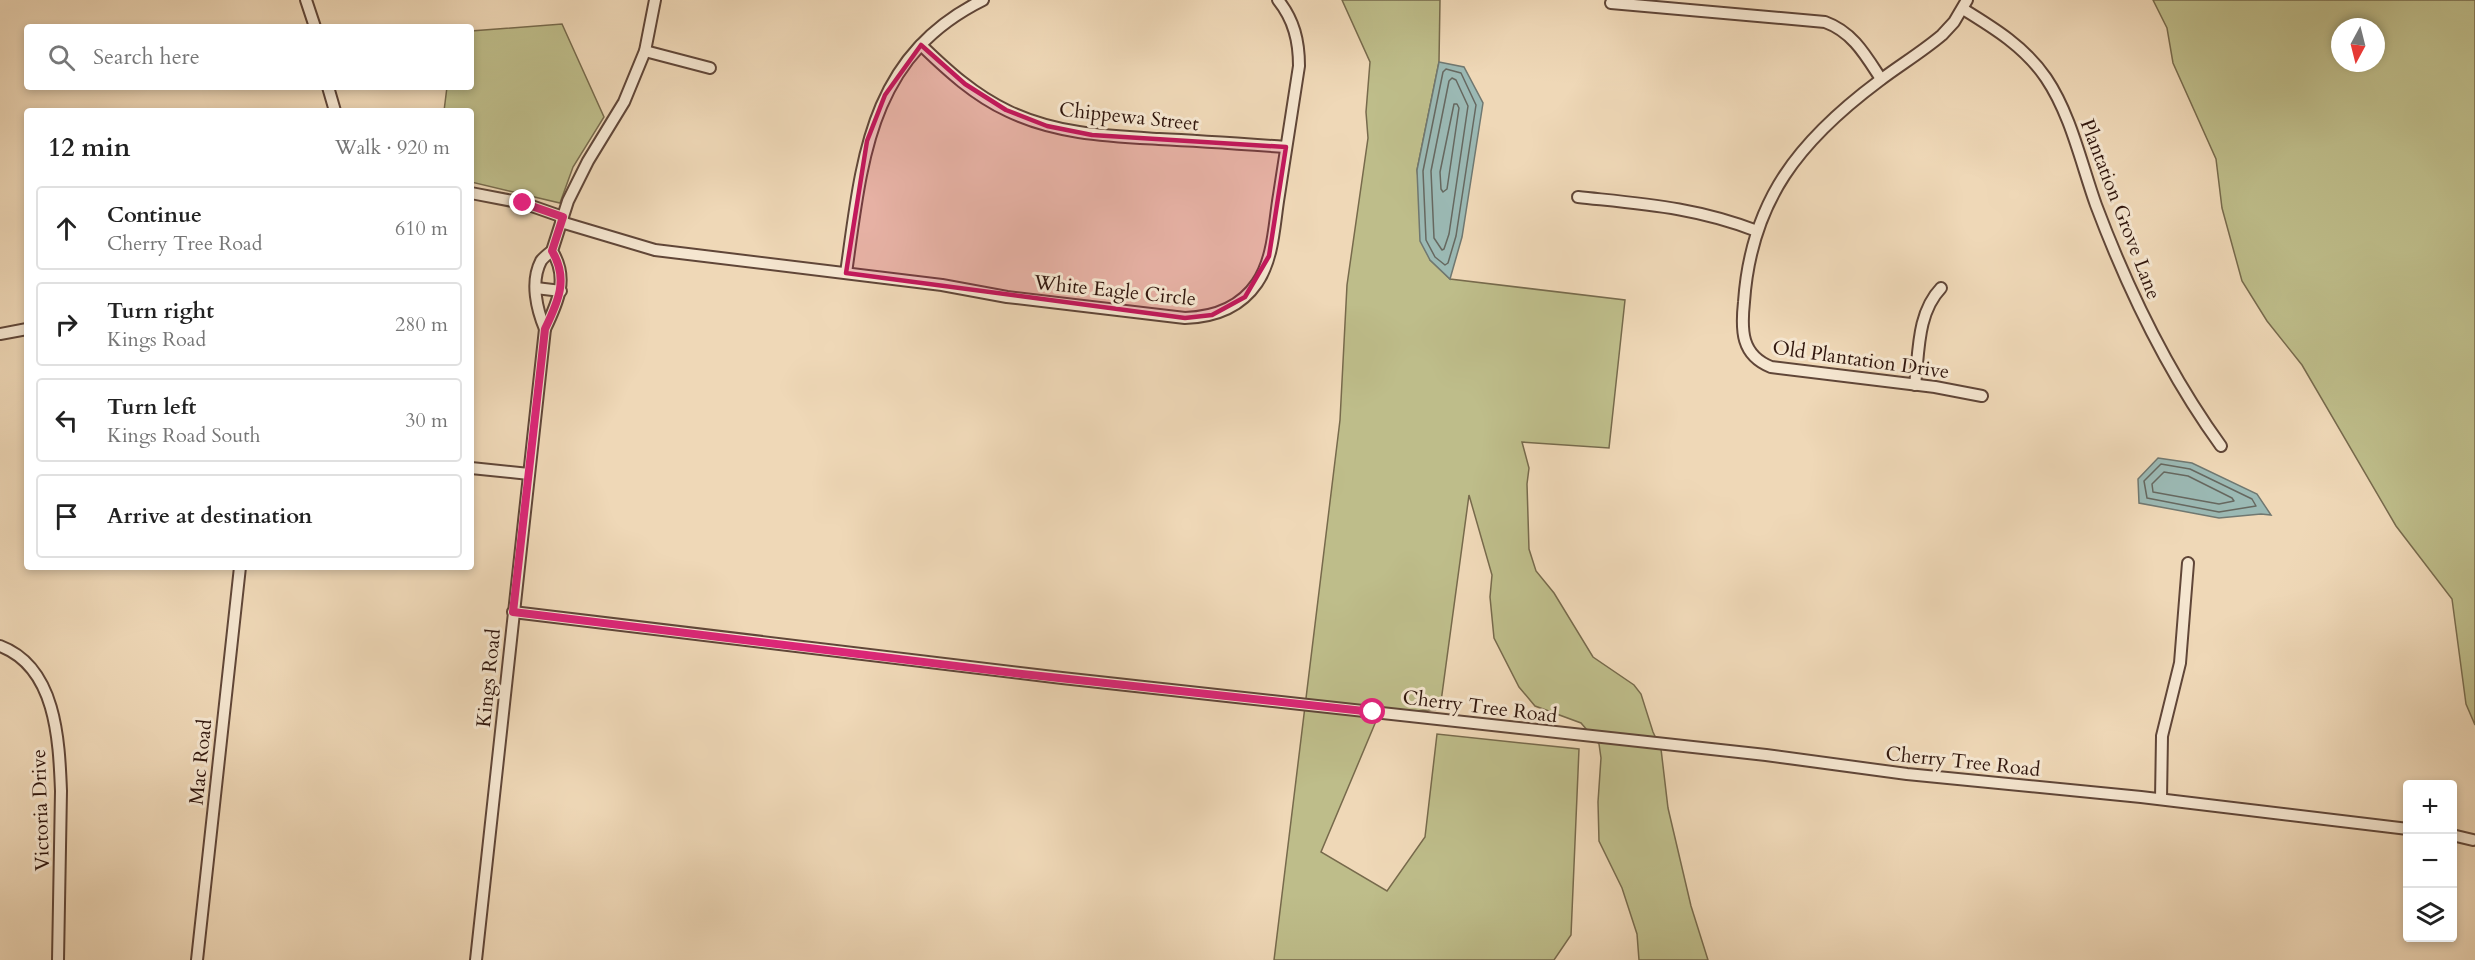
<!DOCTYPE html>
<meta charset="utf-8">
<style>
:root{--surface:#fff;--page:#f2f2f2;--text:#222;--muted:#767676;--line:#e0e0e0}
body{margin:0;font-family:Cardo,serif;background:var(--page);color:var(--text)}
.controls{position:absolute;right:18px;bottom:18px;display:grid;overflow:hidden;border-radius:6px;box-shadow:0 3px 9px #0003}
.controls button{width:54px;height:54px;display:grid;place-items:center;padding:0;border:0;border-bottom:2px solid var(--line);background:var(--surface);color:var(--text);font:30px sans-serif}
.compass{position:absolute;left:2331px;top:18px;width:54px;height:54px;border-radius:50%;background:var(--surface);box-shadow:0 3px 9px #0003;rotate:187deg}
.stop{position:absolute;width:18px;height:18px;margin:-14px;border:4px solid #db2777;border-radius:50%;background:#fff}
.stop.end{background:#db2777;border-color:#fff;box-shadow:0 2px 6px #0008}
.list{margin:0;padding:0;list-style:none}
h2{display:flex;justify-content:space-between;align-items:center;height:78px;margin:0;padding:0 24px;font-size:26px}
h2 small{font-size:20px;font-weight:400;color:var(--muted)}
.list li{display:grid;grid-template-columns:39px 1fr auto;gap:18px;align-items:center;box-sizing:border-box;height:84px;margin:0 12px 12px;padding:0 12px;border:2px solid var(--line);border-radius:6px}
.list b{display:block;font-size:22px;white-space:nowrap}
.list p{margin:0;font-size:20px;white-space:nowrap;color:var(--muted)}
.list em{font-size:20px;font-style:normal;color:var(--muted)}
.icon{flex:none;width:33px;height:33px;fill:none;stroke:currentColor;stroke-width:2;stroke-linecap:round;stroke-linejoin:round}
.map{position:relative;flex:none;width:2475px;height:960px;overflow:hidden}
.search{position:absolute;background:var(--surface);box-shadow:0 3px 9px #0003;left:24px;top:24px;width:450px;height:66px;display:flex;align-items:center;gap:15px;box-sizing:border-box;padding:0 21px;border-radius:6px;color:var(--muted);font-size:22px}
.panel{position:absolute;background:var(--surface);box-shadow:0 3px 9px #0003;left:24px;top:108px;width:450px;height:462px;border-radius:6px}
.map>svg:first-child{display:block}
.green{fill:#bebd8a;stroke:#776a4c;stroke-width:1.5;fill-rule:evenodd}
.water{fill:#9bb9b4;stroke:#707871;stroke-width:1.5}
.lines{fill:none;stroke-linecap:round;stroke-linejoin:round}
.shore{stroke:#666860;stroke-width:1.5}
.street-casing{stroke:#604638;stroke-width:14}
.street{stroke:#f5e6d0;stroke-width:10}
.route{stroke:#db2777;stroke-width:8}
.marked{fill:#c2185b;fill-opacity:0.2;stroke:#c2185b;stroke-width:4.5;stroke-linejoin:round}
.labels{text-anchor:middle;stroke-width:6;stroke-linejoin:round;paint-order:stroke}
.street-label{font-size:20px;fill:#30160d;stroke:#f5e6d0}
</style>
<div class="map">
<svg width="2475" height="960" viewBox="0 0 2475 960">
<rect width="100%" height="100%" fill="#efd8b7"/>
<filter id="stains"><feTurbulence type="fractalNoise" baseFrequency=".00333" numOctaves="4"/><feColorMatrix values="0 0 0 0 .2 0 0 0 0 .09 0 0 0 0 .02 0 0 0 .5 -.17"/></filter>
<radialGradient id="worn" r=".72"><stop offset=".6" stop-color="#630" stop-opacity="0"/><stop offset="1" stop-color="#630" stop-opacity=".3"/></radialGradient>
<g class="green">
<path d="M1342,0H1440L1439,62L1417,170L1430,260L1450,279L1625,300L1609,448L1522,442L1529,468L1527,484L1529,549L1536,571L1554,593L1593,657L1634,685L1641,694L1653,732L1661,749L1668,808L1691,906L1708,960H1639L1637,934L1622,888L1599,841L1598,802L1601,758L1599,744L1581,723L1535,706L1519,687L1494,638L1490,597L1492,575L1469,495L1440,709L1379,714L1321,852L1387,891L1425,837L1437,734L1579,749L1571,935L1554,960H1274L1340,420L1347,285L1368,138L1366,112L1370,62Z"/>
<path d="M2153,0H2475V725L2466,704L2452,599L2396,526L2302,365L2267,321L2242,281L2222,208L2216,159L2173,63L2167,28ZM2340,27H2376V63H2340Z"/>
<path d="M562,24L604,117L573,167L560,203L471,182V111H444L447,87H471V31Z"/>
</g>
<g class="water">
<path d="M1439,62L1464,67L1483,103L1462,237L1450,279L1430,260L1420,241L1417,170Z"/>
<path d="M2158,458L2192,463L2257,494L2271,515L2261,514L2219,518L2139,503L2138,479Z"/>
</g>
<g class="lines">
<g class="shore">
<path d="M1446,69L1461,73L1476,105L1456,236L1448,263L1445,265L1435,257L1426,240L1423,171L1443,72Z"/>
<path d="M1452,78L1456,80L1468,106L1449,234L1444,249L1442,250L1434,238L1431,171L1449,81Z"/>
<path d="M1454,104H1457L1459,108L1447,189L1443,192L1441,189L1440,172Z"/>
<path d="M2161,464L2190,469L2252,499L2256,506L2219,512L2147,498L2144,481Z"/>
<path d="M2164,472L2188,476L2232,498L2234,501L2219,504L2153,492L2152,484Z"/>
</g>
<g class="street-casing">
<g id="street">
<path d="M306,0L315,27"/>
<path d="M1967,0L1954,22L1942,35C1922,52 1900,65 1879,81C1800,140 1751,200 1744,302C1741,330 1741,355 1771,367L1935,387L1982,396"/>
<path d="M1611,3L1825,22C1853,32 1866,56 1881,79"/>
<path d="M1963,9C1994,28 2025,47 2046,78C2071,115 2081,163 2096,205C2128,290 2168,373 2221,446"/>
<path d="M921,45C948,71 974,95 1008,111C1056,134 1107,136 1159,139C1202,141 1244,144 1286,147"/>
<path d="M645,51L710,68"/>
<path d="M328,87L335,111"/>
<path d="M471,193L523,203L563,217"/>
<path d="M1578,197C1643,204 1695,207 1757,231"/>
<path d="M561,222L655,250L942,285L1007,297L1185,318C1214,317 1240,308 1257,283C1274,258 1274,224 1279,195C1286,152 1292,109 1299,66C1299,41 1294,20 1278,0"/>
<path d="M846,273C862,161 868,57 983,0"/>
<path d="M536,288L561,291"/>
<path d="M545,329C537,310 530,282 541,261C543,258 548,254 552,251"/>
<path d="M0,334L27,329"/>
<path d="M1915,385C1919,352 1917,313 1941,288"/>
<path d="M471,468L529,474"/>
<path d="M513,612L1062,678L1766,755L1907,774L2141,797L2408,829"/>
<path d="M0,646C56,667 59,739 61,791L58,960"/>
<path d="M2161,799L2162,736L2180,663L2188,563"/>
<path d="M2452,835L2473,840"/>
<path d="M197,960L240,567"/>
<path d="M476,960L545,329C558,302 569,278 552,251L568,201L588,161L624,102L645,51L655,0"/>
</g>
</g>
<use href="#street" class="street"/>
</g>
<g class="lines">
<path class="route" d="M523,203L563,217L552,251C569,279 558,302 545,329L513,612L1022,674L1373,712"/>
</g>
<path class="marked" d="M921,45L965,84L1006,110L1047,126L1092,135L1286,147L1269,256L1245,297L1212,315L1185,318L846,273L867,141L885,95Z"/>
<g class="labels">
<g class="street-label">
<text transform="translate(1129 116) rotate(6)" y="7">Chippewa Street</text>
<text transform="translate(2121 209) rotate(69)" y="7">Plantation Grove Lane</text>
<text transform="translate(1115 290) rotate(6)" y="7">White Eagle Circle</text>
<text transform="translate(1861 359) rotate(8)" y="7">Old Plantation Drive</text>
<text transform="translate(488 678) rotate(-84)" y="7">Kings Road</text>
<text transform="translate(1480 706) rotate(7)" y="7">Cherry Tree Road</text>
<text transform="translate(1963 761) rotate(6)" y="7">Cherry Tree Road</text>
<text transform="translate(200 762) rotate(-84)" y="7">Mac Road</text>
<text transform="translate(40 810) rotate(-92)" y="7">Victoria Drive</text>
</g>
</g>
<rect width="100%" height="100%" filter="url(#stains)"/>
<rect width="100%" height="100%" fill="url(#worn)"/>
</svg>
<div class="controls">
<button>+</button>
<button>−</button>
<button><svg class="icon" aria-label="layers" viewBox="0 0 24 24"><path d="M12 4l9 5-9 5-9-5zM3 14l9 5 9-5"/></svg></button>
</div>
<svg class="compass" viewBox="-18 -18 36 36"><path d="M0-13l5 13h-10z" fill="#e53935"/><path d="M0 13l5-13h-10z" fill="#767676"/></svg>
<div class="stop" style="left:1373px;top:712px"></div>
<div class="stop end" style="left:523px;top:203px"></div>
<div class="search"><svg class="icon" aria-label="search" viewBox="0 0 24 24"><circle cx="10" cy="10" r="6"/><path d="M15 15l6 6"/></svg>Search here</div>
<section class="panel">
<h2>12 min<small>Walk · 920 m</small></h2>
<ul class="list">
<li><svg class="icon" aria-label="ahead" viewBox="0 0 24 24"><path d="M12 20V5M6 11l6-6 6 6"/></svg><div><b>Continue</b><p>Cherry Tree Road</p></div><em>610 m</em></li>
<li><svg class="icon" aria-label="right" viewBox="0 0 24 24"><path d="M7 20v-9h11M14 6l5 5-5 5"/></svg><div><b>Turn right</b><p>Kings Road</p></div><em>280 m</em></li>
<li><svg class="icon" aria-label="left" viewBox="0 0 24 24"><path d="M17 20v-9H6M10 6l-5 5 5 5"/></svg><div><b>Turn left</b><p>Kings Road South</p></div><em>30 m</em></li>
<li><svg class="icon" aria-label="arrive" viewBox="0 0 24 24"><path d="M6 21V4h12l-3 4 3 4H6"/></svg><div><b>Arrive at destination</b></div></li>
</ul>
</section>
</div>
